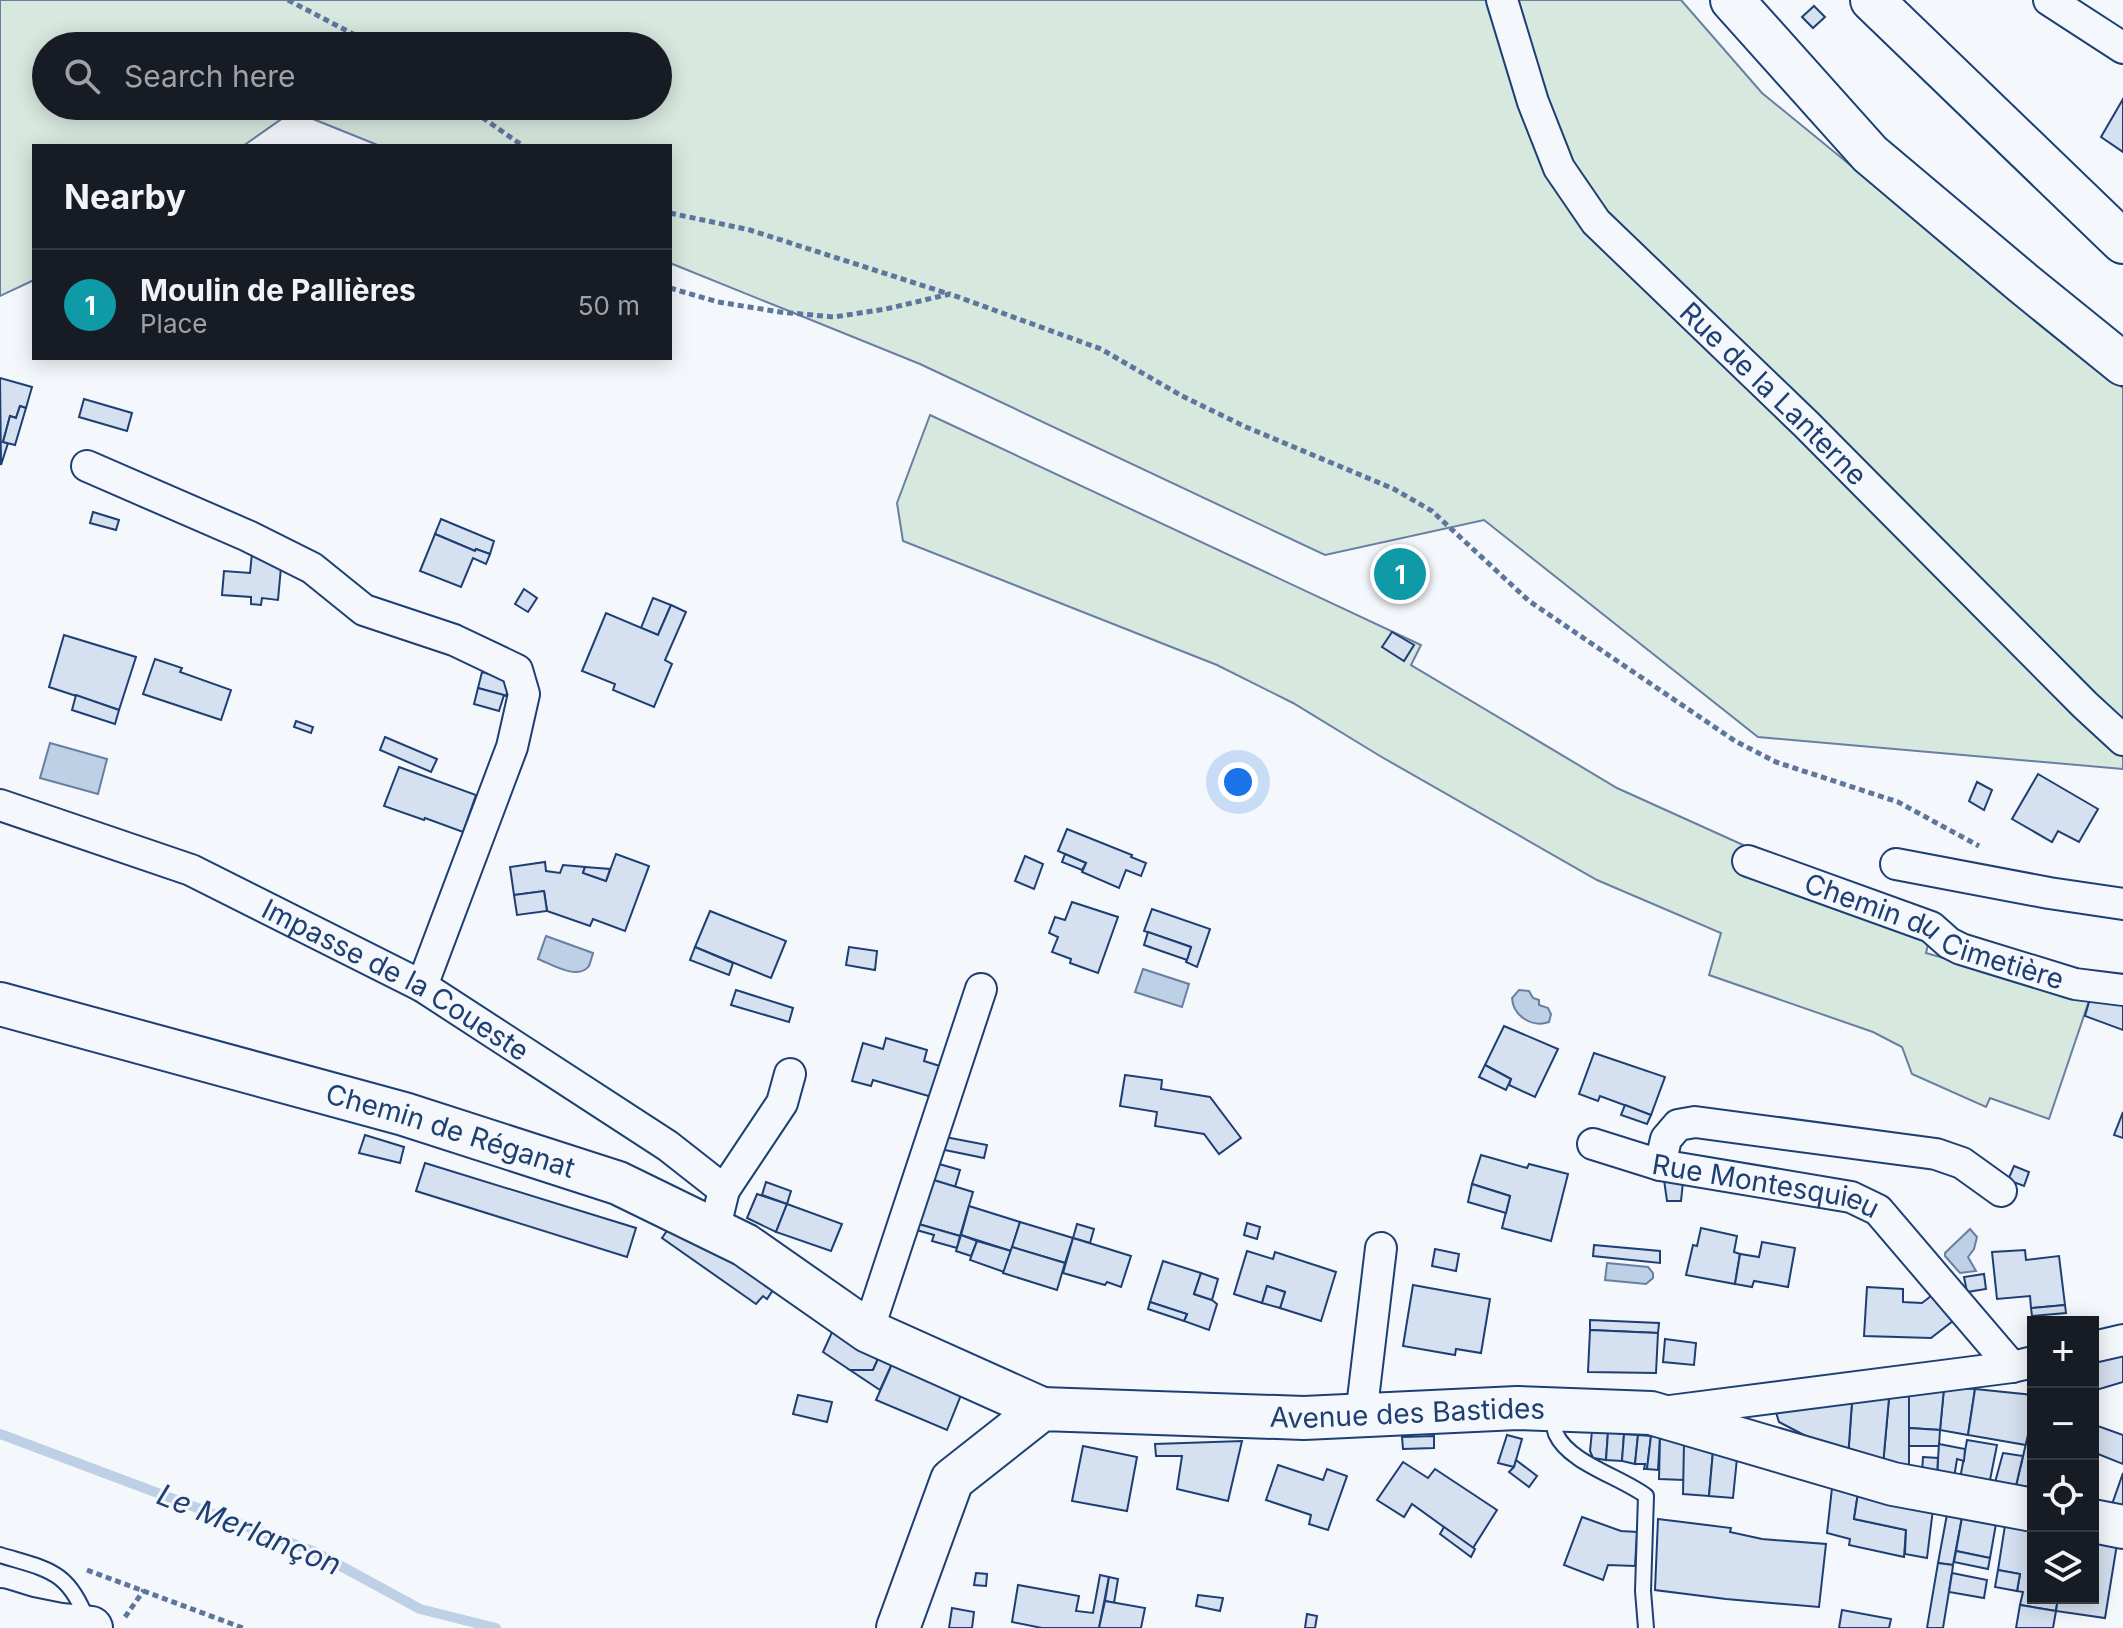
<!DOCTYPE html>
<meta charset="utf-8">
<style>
:root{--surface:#171b24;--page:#20242c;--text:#f1f3f6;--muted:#9ea1a6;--line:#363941;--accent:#2563eb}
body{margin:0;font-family:Inter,sans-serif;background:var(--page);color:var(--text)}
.controls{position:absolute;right:24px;bottom:24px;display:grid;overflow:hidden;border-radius:0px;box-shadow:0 4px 20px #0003}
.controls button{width:72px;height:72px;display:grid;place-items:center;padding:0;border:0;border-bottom:2px solid var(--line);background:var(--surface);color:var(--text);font:40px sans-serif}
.you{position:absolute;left:1238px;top:782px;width:28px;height:28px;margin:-20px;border:6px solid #fff;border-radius:50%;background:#1a73e8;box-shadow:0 0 0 12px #1a73e833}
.badge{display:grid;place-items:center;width:52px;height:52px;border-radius:50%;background:var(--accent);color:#fff;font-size:26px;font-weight:700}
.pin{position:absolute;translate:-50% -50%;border:4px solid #fff;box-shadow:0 2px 8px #0006}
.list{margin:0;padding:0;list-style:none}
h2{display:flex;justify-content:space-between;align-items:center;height:104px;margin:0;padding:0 32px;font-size:34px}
h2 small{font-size:26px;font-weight:400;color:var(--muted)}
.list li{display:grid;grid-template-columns:52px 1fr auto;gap:24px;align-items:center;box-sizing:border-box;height:112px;padding:0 32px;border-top:2px solid var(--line)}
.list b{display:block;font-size:30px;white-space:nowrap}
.list p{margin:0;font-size:26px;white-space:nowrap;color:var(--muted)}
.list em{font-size:26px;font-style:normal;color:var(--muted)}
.icon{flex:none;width:44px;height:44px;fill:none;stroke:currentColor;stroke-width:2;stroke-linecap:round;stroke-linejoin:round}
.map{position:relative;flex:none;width:2123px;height:1628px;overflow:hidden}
.search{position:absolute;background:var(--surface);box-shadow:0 4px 20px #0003;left:32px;top:32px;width:640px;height:88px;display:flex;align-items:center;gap:20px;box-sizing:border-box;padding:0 28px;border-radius:44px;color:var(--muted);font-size:30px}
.panel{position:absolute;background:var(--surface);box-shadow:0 4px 20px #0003;left:32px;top:144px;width:640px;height:216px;border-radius:0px}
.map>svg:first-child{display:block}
.green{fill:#d7e8df;stroke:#687fa3;stroke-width:2;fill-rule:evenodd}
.water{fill:#bed0e5;stroke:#687fa3;stroke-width:2}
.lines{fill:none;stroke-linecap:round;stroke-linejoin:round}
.stream{stroke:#bed0e5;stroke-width:10}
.building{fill:#d5e0f0;stroke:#1d3f73;stroke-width:2}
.lane-casing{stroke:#1d3f73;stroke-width:18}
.street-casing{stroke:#1d3f73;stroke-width:34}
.secondary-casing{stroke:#1d3f73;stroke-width:46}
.path{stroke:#5e769c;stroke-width:5;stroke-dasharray:6 4;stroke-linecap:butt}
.lane{stroke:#f4f7fb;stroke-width:14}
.street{stroke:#f4f7fb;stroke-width:30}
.secondary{stroke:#f4f7fb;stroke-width:42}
.labels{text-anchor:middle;stroke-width:6;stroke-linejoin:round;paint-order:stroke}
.street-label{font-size:28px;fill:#1d3f73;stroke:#f4f7fb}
.water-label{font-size:30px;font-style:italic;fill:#1d3f73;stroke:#f4f7fb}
</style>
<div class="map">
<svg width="2123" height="1628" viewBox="0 0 2123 1628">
<rect width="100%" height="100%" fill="#f4f7fb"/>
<g class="green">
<path d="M0,0H1681L1762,93L2123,388V769L1758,737L1484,520L1325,555L920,364L670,263V146H380L293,111L243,146H34V280L0,296ZM46,46H658V106H46Z"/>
<path d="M930,415L1421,645L1411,665L1617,788L1752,849L1930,936L1926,953L2071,994L2091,995L2049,1119L1990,1098L1986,1107L1912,1074L1902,1047L1873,1032L1709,975L1721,933L1597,880L1380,756L1293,703L1217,665L903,541L897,503Z"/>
</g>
<g class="water">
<path d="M50,743L107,759L98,794L40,778Z"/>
<path d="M546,936L593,953C593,954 589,966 589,966C578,981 551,964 538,959Z"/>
<path d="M1143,969L1189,984L1182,1007L1135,992Z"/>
<path d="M1519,990L1529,991L1533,998L1539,1000V1005L1548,1008L1551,1014L1549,1022C1532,1028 1513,1016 1512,998Z"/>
<path d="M1970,1229L1977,1237L1974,1249L1968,1257L1976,1271L1960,1273L1945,1256V1253Z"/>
<path d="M1607,1263L1648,1267L1653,1273V1278L1646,1284L1605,1280Z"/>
</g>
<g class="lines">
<path class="stream" d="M0,1434L315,1552L420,1609L496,1628"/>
</g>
<g class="building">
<path d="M1814,6L1825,17L1813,28L1802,17Z"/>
<path d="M2123,99V152L2101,137Z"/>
<path d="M0,378L32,387L26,408L20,406L16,418L10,416L3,442L8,443L1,465Z"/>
<path d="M84,399L132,413L127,431L79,417Z"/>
<path d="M20,406L26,408L15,445L3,442L10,416L16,418Z"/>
<path d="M93,512L119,520L116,530L90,523Z"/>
<path d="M441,519L494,541L490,554L476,549L475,551L435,534Z"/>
<path d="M435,534L475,551L476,549L490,554L486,564L473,558L461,587L420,571Z"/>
<path d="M252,553L281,567L278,600L262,598L261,605L251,604V597L222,595L224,571L250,573Z"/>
<circle cx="1400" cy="573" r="15"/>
<path d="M524,589L537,598L528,612L515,604Z"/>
<path d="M653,598L671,605L658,635L641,628Z"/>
<path d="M671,605L686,612L665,660L672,664L654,707L613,690L615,684L582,671L606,613L658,635Z"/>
<path d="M1392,632L1414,645L1404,661L1382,647Z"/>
<path d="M64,635L136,657L119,710L49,687Z"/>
<path d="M155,659L182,668L180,672L231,690L221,720L143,694Z"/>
<path d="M482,672L511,680L506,696L478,688Z"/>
<path d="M478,688L504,695L499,711L474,704Z"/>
<path d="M76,695L119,710L115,724L72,710Z"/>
<path d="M296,721L313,727L311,733L294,727Z"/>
<path d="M385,737L437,759L431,772L380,750Z"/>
<path d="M399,767L476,795L463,832L425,818L424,820L384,806Z"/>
<path d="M2038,774L2098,809L2079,842L2058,831L2052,842L2012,819Z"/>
<path d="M1977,782L1992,790L1984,810L1969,801Z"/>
<path d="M1067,829L1132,855L1131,857L1146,863L1141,876L1126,870L1119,888L1082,872L1086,863L1058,851Z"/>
<path d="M616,854L649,866L625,931L593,919L590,926L547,911L544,891L514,895L510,867L545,862L546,871L560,873L563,865L585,867L583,873L606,881Z"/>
<path d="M1065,854L1086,863L1082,870L1062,862Z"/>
<path d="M1025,856L1043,864L1034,889L1015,881Z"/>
<path d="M585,867L610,869L606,881L583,873Z"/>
<path d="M544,891L547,911L517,915L514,895Z"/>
<path d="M1072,902L1118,917L1098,973L1070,963L1071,959L1052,952L1058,937L1049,933L1055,917L1065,920Z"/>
<path d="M1152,909L1210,929L1197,967L1186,962L1191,947L1144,931Z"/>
<path d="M710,911L786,941L771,978L695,947Z"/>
<path d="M1148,932L1191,947L1187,960L1144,945Z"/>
<path d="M695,947L733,963L729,975L690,960Z"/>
<path d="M849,947L877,951L875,970L846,965Z"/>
<path d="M736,990L793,1008L789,1022L731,1005Z"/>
<path d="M2091,995L2123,999V1030L2085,1016Z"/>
<path d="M1504,1026L1558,1049L1535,1097L1509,1085L1511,1079L1485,1065Z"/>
<path d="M886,1038L927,1050L924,1061L943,1067L932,1097L873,1080L871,1086L852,1081L863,1043L883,1049Z"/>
<path d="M1594,1053L1665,1077L1651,1115L1600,1096L1598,1101L1579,1094Z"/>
<path d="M1485,1065L1511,1079L1506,1090L1479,1077Z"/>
<path d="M1125,1075L1162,1080L1161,1089L1210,1097L1241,1138L1219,1154L1204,1134L1155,1126L1157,1112L1120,1106Z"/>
<path d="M1625,1105L1651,1115L1647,1124L1621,1115Z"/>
<path d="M2123,1112V1138L2114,1135Z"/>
<path d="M365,1135L404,1147L400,1163L359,1153Z"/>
<path d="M940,1136L987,1145L984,1158L935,1148Z"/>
<path d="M1481,1155L1527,1168L1529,1164L1568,1174L1551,1241L1502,1228L1510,1196L1472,1184Z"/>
<path d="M932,1162L960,1170L955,1187L927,1178Z"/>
<path d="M425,1163L636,1228L627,1257L416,1191Z"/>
<path d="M2014,1166L2029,1172L2024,1186L2008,1180Z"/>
<path d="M927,1178L973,1192L960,1236L915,1223Z"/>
<path d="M1664,1180L1683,1182L1681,1201H1667Z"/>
<path d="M766,1182L791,1191L787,1204L762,1195Z"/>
<path d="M1472,1184L1510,1196L1506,1213L1468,1202Z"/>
<path d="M757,1194L787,1204L776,1232L747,1218Z"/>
<path d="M787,1204L842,1224L831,1251L776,1232Z"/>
<path d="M969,1206L1020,1222L1011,1251L961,1235Z"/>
<path d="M673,1222L773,1290L767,1299L763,1296L756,1304L662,1238Z"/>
<path d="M1020,1222L1073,1238L1065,1263L1012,1247Z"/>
<path d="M915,1223L960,1236L957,1248L932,1241L934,1235L913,1229Z"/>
<path d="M1247,1223L1260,1227L1257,1239L1244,1235Z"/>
<path d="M1077,1224L1094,1229L1090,1243L1073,1238Z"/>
<path d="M1701,1228L1737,1236L1734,1252L1740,1254L1735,1284L1686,1275L1693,1245L1697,1246Z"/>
<path d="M961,1235L977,1241L971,1256L956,1251Z"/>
<path d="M1073,1238L1131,1256L1121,1287L1107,1282L1105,1285L1063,1273Z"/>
<path d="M977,1241L1011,1251L1004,1272L970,1260Z"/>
<path d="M1762,1242L1795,1248L1788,1287L1754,1281L1752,1287L1735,1284L1740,1254L1759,1257Z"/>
<path d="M1594,1245L1660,1251V1263L1593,1256Z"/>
<path d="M1012,1247L1065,1263L1057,1290L1003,1273Z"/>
<path d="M1435,1249L1459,1254L1456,1271L1432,1266Z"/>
<path d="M2025,1250L2026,1260L2059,1256L2065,1305L2031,1308L2030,1296L1997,1299L1992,1252Z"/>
<path d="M1247,1251L1273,1259L1275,1252L1336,1272L1321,1321L1280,1308L1285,1292L1267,1286L1262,1303L1234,1294Z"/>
<path d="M1163,1261L1201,1273L1194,1294L1212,1300L1217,1304L1209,1330L1184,1321L1187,1314L1150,1302Z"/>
<path d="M1201,1273L1218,1279L1212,1300L1194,1294Z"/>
<path d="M1984,1274L1986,1289L1967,1292L1964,1277Z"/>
<path d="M1413,1285L1490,1299L1481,1353L1456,1349L1455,1355L1403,1346Z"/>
<path d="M1267,1286L1285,1292L1280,1308L1262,1303Z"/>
<path d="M1867,1287L1903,1289V1302L1922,1303L1936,1292L1958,1317L1931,1338L1864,1336Z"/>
<path d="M1150,1302L1187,1314L1184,1321L1148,1309Z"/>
<path d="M2065,1305L2066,1313L2032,1316L2031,1308Z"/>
<path d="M1590,1320L1659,1323L1658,1333L1590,1330Z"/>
<path d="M833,1330L882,1350L873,1370H850L823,1352Z"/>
<path d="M1590,1330L1658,1333L1656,1373L1588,1372Z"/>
<path d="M1665,1339L1696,1343L1694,1365L1663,1362Z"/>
<path d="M882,1350L896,1355L880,1390L850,1370H873Z"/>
<path d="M2123,1353V1382L2093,1391V1362Z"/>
<path d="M896,1355L965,1385L947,1430L876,1400Z"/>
<path d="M1944,1388L1975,1389L1968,1435L1940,1430Z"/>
<path d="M1944,1388L1940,1430L1909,1428V1389Z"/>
<path d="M1975,1389L2033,1395V1414L2026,1445L1968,1435Z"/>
<path d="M798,1395L832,1402L827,1422L793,1414Z"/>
<path d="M1909,1396V1469L1883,1465L1889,1398Z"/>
<path d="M1889,1398L1883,1465L1848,1458L1852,1402Z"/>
<path d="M1852,1402L1848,1458L1779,1422L1774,1406Z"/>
<path d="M2033,1414V1496L2015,1490Z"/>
<path d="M2095,1425L2123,1435V1464L2093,1452V1434Z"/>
<path d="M1909,1428L1940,1430L1939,1446H1909Z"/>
<path d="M1592,1431L1608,1432L1606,1460L1593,1458L1590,1451Z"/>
<path d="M1608,1432L1624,1434L1622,1461L1606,1460Z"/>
<path d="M1624,1434L1638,1435L1635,1464L1622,1461Z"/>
<path d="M1507,1435L1522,1439L1514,1467L1498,1463Z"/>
<path d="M1638,1435L1651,1436L1647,1469H1644L1645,1464H1635Z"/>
<path d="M1434,1436V1448L1403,1449L1402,1437Z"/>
<path d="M1651,1436L1660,1437L1658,1470L1647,1469Z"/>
<path d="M1660,1437L1684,1443V1480L1659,1479Z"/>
<path d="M1967,1440L1997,1445L1989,1485L1960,1479Z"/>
<path d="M1242,1441L1228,1501L1177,1489L1182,1456H1156L1155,1444Z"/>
<path d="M1684,1443L1713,1451L1709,1496L1683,1494Z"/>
<path d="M1939,1444L1965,1449L1964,1461L1957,1459L1954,1478L1937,1475Z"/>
<path d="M1083,1446L1137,1457L1127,1511L1072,1501Z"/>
<path d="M1713,1451L1737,1458L1733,1498L1709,1496Z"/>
<path d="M2003,1453L2023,1456L2015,1490L1994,1486Z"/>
<path d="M1923,1457L1938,1458L1937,1475L1922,1472Z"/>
<path d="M1516,1460L1537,1476L1529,1487L1509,1472L1514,1467Z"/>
<path d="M1403,1462L1428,1478L1435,1469L1497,1510L1473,1548L1412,1504L1404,1517L1377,1500Z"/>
<path d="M1278,1465L1323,1480L1327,1469L1347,1476L1328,1530L1309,1524L1311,1515L1266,1500Z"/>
<path d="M2123,1473V1512L2110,1510Z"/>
<path d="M1832,1488L1858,1493L1854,1519L1906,1530L1904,1557L1849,1545L1850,1539L1827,1533Z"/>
<path d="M1858,1493L1933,1509L1927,1558L1905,1554L1906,1530L1854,1519Z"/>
<path d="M1948,1509L1963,1512L1953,1565L1938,1563Z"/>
<path d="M1963,1512L1997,1518L1990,1558L1956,1551Z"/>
<path d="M1582,1517L1621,1531L1637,1532L1635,1566L1608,1565L1603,1580L1564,1565Z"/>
<path d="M1658,1519L1731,1528L1730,1532L1762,1539L1826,1544L1819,1607L1726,1599L1655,1590Z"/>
<path d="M2006,1519L2033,1524V1598H2058L2056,1611L2020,1605L2023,1592L2017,1591L2020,1574L1998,1570Z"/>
<path d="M1444,1527L1475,1549L1471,1557L1440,1534Z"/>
<path d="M2093,1540L2117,1544L2105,1618L2056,1611L2058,1598H2093Z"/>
<path d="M1956,1551L1990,1558L1988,1569L1954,1562Z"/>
<path d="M1938,1563L1953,1565L1952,1573L1943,1628H1927Z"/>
<path d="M1998,1570L2020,1574L2017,1591L1995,1587Z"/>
<path d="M976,1573L987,1574L986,1586L974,1585Z"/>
<path d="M1952,1573L1987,1580L1984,1598L1949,1592Z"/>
<path d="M1100,1575L1109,1577L1099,1628H1042L1012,1622L1018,1585L1079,1596L1076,1611L1093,1613Z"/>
<path d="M1109,1577L1118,1579L1114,1603L1105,1601Z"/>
<path d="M1198,1595L1223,1598L1220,1611L1196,1606Z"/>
<path d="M1105,1601L1145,1608L1141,1628H1099Z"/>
<path d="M2020,1605L2056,1611L2053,1628H2016Z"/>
<path d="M952,1608L974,1612L972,1628H949Z"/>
<path d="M1842,1610L1891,1619L1889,1628H1839Z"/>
<path d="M1307,1614L1317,1616L1315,1628H1305Z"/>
</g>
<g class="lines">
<g class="lane-casing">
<g id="lane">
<path d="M1553,1415C1554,1420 1554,1429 1556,1434C1569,1463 1621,1477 1646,1496L1643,1591L1646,1628"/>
<path d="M0,1555C49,1570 69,1570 88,1623"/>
</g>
</g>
<g class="street-casing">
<g id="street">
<path id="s1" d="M1502,0L1533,102L1559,168L1596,222L1806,424L2085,705L2123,740"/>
<path d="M2049,0L2123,48"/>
<path d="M87,466L248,536L312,568L364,610L454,640L517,670L524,694L512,747L422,986"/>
<path id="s2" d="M0,805L191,870L422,986L668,1146L724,1190L714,1231"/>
<path id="s3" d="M1748,861L1931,927L1949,943L1961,949L2075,984L2123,990"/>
<path d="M1896,864L2049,893L2123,904"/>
<path id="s4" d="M1593,1144L1660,1165L1851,1197L1878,1210L2012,1367"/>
<path d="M1660,1165L1666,1139L1678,1125L1695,1122L1936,1154L1962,1163L2001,1191"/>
<path d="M724,1190L782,1103L790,1074"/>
<path d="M868,1331L981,989"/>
<path d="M2093,1347L2123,1340"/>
<path d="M1662,1412L2012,1367L2033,1362"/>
<path d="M1361,1416L1381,1248"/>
</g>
</g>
<g class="secondary-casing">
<g id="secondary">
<path d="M1732,0L1870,154L2023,283L2123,364"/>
<path d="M1872,0L2123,242"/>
<path id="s5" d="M0,1004L404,1114L618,1183L745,1245L868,1331L1042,1409"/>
<path d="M2093,1521L2123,1527"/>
<path d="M0,1610L26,1618L61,1625L91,1628"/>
<path id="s6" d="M898,1628L952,1480L1042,1409L1304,1418L1517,1408L1651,1413L1893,1484L2033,1510"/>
</g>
</g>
<g class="path">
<path d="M288,0L376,46"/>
<path d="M466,106L523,146"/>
<path d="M670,213L750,230L949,294"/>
<path d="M670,288L718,302L780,312L834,317L886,309L950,294L1101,349L1182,396L1246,427L1394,489L1432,511L1529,601L1735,741L1776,762L1898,802L1979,846"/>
<path d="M87,1570L243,1628"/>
<path d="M125,1617L144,1590"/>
</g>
<use href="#lane" class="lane"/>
<use href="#street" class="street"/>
<use href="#secondary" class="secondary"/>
</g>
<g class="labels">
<g class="street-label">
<text dy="10" stroke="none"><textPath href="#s1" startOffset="490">Rue de la Lanterne</textPath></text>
<text dy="10" stroke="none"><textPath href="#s3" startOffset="200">Chemin du Cimetière</textPath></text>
<text dy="10" stroke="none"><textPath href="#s2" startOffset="434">Impasse de la Coueste</textPath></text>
<text dy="10" stroke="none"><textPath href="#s5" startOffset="468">Chemin de Réganat</textPath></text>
<text dy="10" stroke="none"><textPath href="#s4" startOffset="178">Rue Montesquieu</textPath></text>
<text dy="10" stroke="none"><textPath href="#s6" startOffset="638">Avenue des Bastides</textPath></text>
</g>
<g class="water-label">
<text transform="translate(249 1530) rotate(22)" y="10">Le Merlançon</text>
</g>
</g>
</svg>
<div class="controls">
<button>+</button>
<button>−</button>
<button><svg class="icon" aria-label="locate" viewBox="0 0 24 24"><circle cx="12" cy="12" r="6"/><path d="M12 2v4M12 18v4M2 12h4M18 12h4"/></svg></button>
<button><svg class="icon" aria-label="layers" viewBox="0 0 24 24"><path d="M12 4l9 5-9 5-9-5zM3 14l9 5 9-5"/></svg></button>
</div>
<div class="you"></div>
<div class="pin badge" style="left:1400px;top:574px;background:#0f9aa8">1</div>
<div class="search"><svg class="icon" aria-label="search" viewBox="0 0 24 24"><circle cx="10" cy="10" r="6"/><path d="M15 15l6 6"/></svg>Search here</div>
<section class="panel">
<h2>Nearby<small></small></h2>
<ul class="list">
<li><span class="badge" style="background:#0f9aa8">1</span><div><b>Moulin de Pallières</b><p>Place</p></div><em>50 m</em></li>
</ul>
</section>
</div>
